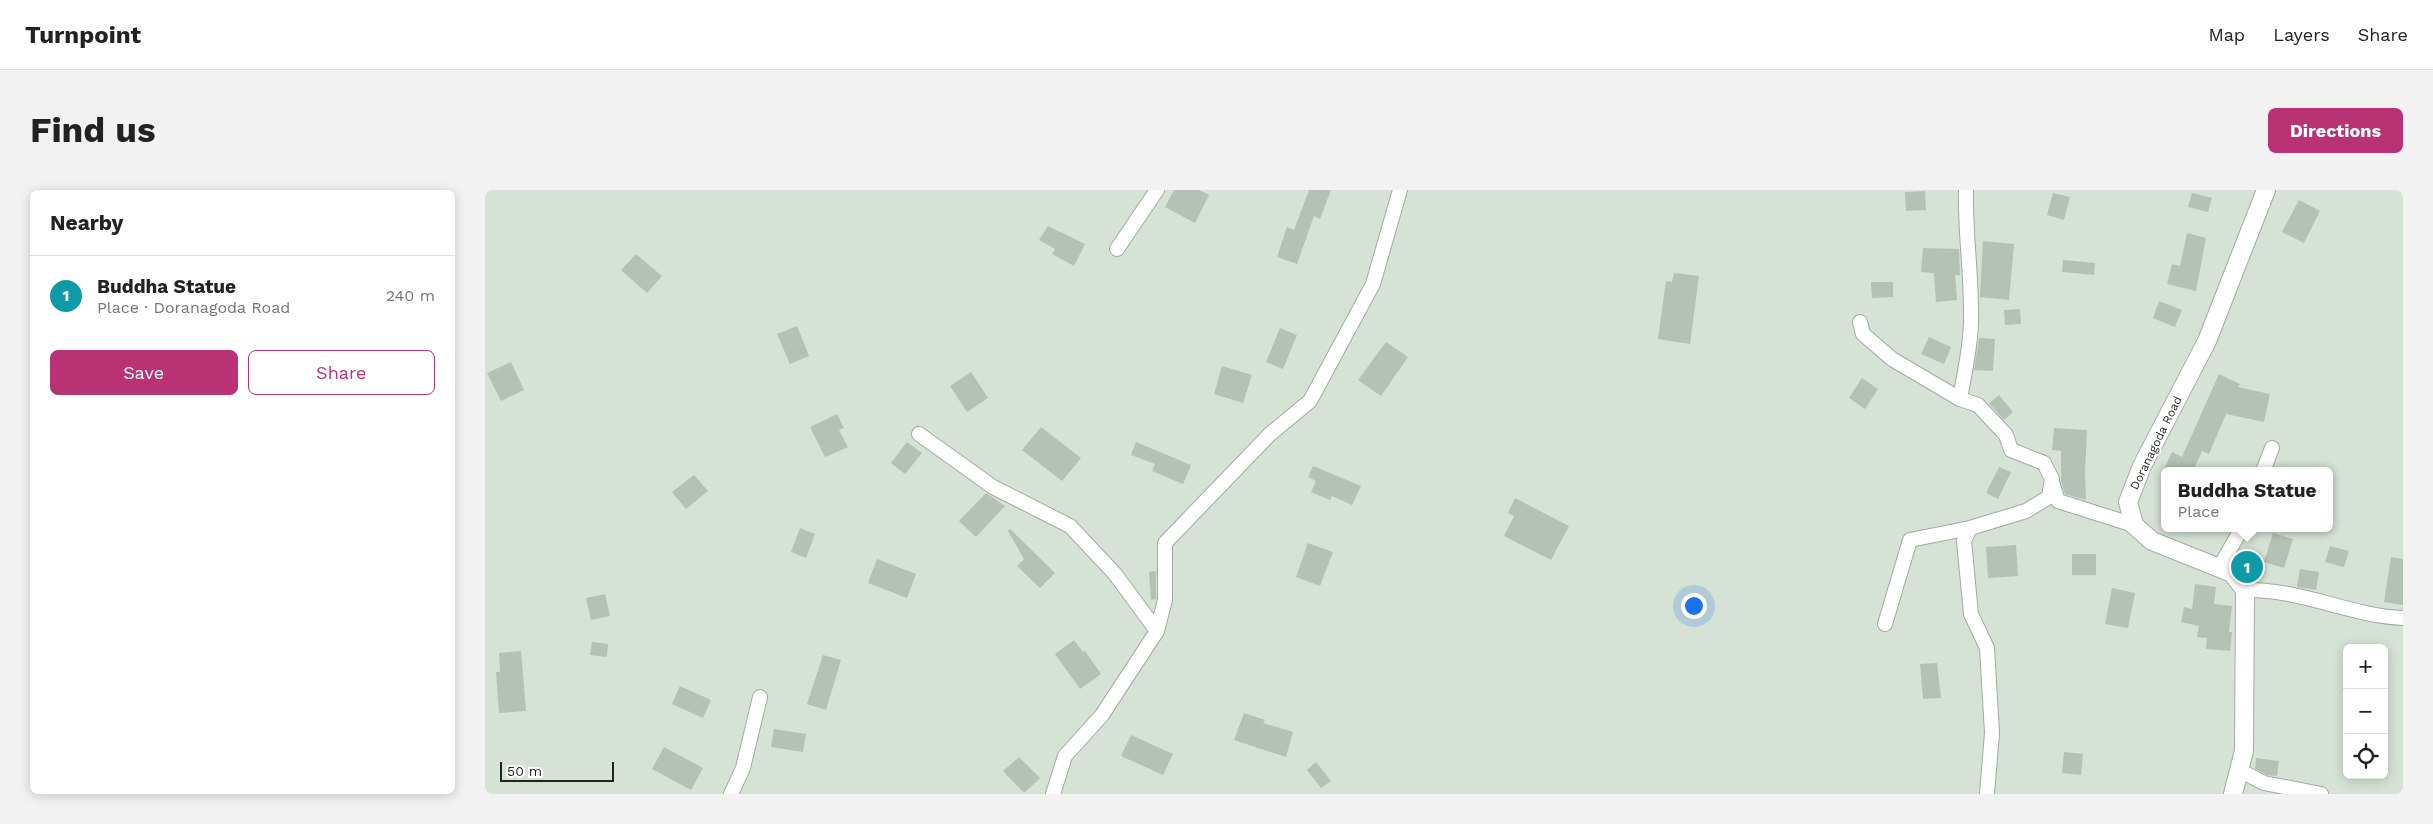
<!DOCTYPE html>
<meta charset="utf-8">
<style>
:root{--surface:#fff;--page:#f2f2f2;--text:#222;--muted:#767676;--line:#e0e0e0;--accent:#b93273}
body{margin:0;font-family:"Work Sans",sans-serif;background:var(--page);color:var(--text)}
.controls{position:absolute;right:15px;bottom:15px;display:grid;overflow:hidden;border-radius:8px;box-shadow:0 2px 12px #0003}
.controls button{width:45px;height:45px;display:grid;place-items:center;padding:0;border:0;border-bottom:1px solid var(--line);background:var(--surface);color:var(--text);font:25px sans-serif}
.scale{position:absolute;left:15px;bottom:12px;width:114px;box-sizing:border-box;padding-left:5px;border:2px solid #1f241f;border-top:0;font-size:14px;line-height:18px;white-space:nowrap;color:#1f241f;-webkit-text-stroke:4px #fff;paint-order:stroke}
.you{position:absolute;left:1208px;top:415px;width:18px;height:18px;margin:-12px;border:4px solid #fff;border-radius:50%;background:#1a73e8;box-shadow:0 0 0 8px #1a73e833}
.badge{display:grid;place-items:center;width:32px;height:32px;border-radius:50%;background:var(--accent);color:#fff;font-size:16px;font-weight:700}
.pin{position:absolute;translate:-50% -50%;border:2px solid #fff;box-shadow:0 1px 5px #0006}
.popup{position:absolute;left:1676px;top:277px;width:172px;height:65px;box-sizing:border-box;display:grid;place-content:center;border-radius:8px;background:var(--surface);filter:drop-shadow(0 1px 4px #0005);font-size:16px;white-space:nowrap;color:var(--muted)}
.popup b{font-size:19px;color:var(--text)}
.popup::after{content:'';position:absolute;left:50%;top:100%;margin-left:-10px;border:10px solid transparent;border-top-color:var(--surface)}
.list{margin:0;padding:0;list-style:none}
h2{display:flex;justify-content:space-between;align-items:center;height:65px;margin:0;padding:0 20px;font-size:21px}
h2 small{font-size:16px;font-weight:400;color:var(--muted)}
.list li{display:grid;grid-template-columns:32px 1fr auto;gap:15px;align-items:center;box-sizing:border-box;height:80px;padding:0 20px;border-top:1px solid var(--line)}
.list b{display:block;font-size:19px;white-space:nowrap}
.list p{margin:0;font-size:16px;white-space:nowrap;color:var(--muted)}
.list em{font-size:16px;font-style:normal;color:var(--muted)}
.actions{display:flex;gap:10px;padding:15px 20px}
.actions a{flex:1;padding:11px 0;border:1px solid var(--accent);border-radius:8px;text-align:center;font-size:18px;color:var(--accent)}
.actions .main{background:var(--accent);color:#fff}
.icon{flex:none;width:28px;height:28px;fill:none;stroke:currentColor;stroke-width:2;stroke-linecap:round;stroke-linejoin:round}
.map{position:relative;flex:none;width:1918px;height:604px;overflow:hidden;border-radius:8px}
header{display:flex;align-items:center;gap:30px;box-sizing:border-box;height:70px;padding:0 25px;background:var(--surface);border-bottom:1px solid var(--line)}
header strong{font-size:24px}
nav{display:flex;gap:28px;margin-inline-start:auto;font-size:18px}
.intro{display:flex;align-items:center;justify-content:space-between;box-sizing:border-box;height:120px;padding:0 30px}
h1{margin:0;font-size:35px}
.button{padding:12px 22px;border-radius:8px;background:var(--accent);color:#fff;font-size:18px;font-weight:700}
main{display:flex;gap:30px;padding:0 30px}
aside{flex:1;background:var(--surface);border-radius:8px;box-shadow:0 2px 12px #0003}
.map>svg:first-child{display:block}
.building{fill:#b4c1b4}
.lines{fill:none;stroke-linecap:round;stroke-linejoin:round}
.minor-casing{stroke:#9fac9f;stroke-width:16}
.tertiary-casing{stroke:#9fac9f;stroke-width:20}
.minor{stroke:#fff;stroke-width:14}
.tertiary{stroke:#fff;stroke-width:18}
.labels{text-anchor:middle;stroke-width:4;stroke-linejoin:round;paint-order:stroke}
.street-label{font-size:12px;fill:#1f241f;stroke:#fff}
</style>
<header>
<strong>Turnpoint</strong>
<nav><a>Map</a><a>Layers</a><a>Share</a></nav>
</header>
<div class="intro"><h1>Find us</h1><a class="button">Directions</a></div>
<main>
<aside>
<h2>Nearby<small></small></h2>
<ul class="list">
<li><span class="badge" style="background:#0f9aa8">1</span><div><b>Buddha Statue</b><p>Place · Doranagoda Road</p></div><em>240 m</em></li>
</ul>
<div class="actions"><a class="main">Save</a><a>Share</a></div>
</aside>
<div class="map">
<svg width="1918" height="604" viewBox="0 0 1918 604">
<rect width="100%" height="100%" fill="#d5e2d5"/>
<g class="building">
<path d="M689,0H714L724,5L710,33L680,17Z"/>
<path d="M824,0H846L835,29L829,26L812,74L792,67L802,37L809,40Z"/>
<path d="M1440,1L1441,20L1421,21L1420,2Z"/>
<path d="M1568,3L1585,7L1579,30L1562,25Z"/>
<path d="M1707,3L1727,8L1723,22L1703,17Z"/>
<path d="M1814,10L1835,21L1819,53L1797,42Z"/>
<path d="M563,36L600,54L589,76L567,64L570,59L554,50Z"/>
<path d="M1702,43L1721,48L1711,101L1682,94L1687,74L1695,76Z"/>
<path d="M1498,51L1529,54L1524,110L1495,107Z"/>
<path d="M1438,58L1474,59L1475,85H1470L1472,110L1451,112L1449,83L1436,82Z"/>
<path d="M151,64L177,86L162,103L136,80Z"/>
<path d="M1578,70L1610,73L1609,85L1577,82Z"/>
<path d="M1189,83L1214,86L1205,154L1173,149L1181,91L1187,92Z"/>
<path d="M1386,92H1408V107L1387,108Z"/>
<path d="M1674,111L1697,120L1690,137L1668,128Z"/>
<path d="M1535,119L1536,134L1520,135L1519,120Z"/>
<path d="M312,136L324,166L305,174L292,144Z"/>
<path d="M795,138L812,145L798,179L781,172Z"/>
<path d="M1444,147L1466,157L1459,174L1436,164Z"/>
<path d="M1494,148L1510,149L1508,181L1489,180Z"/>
<path d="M901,152L923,167L896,206L873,190Z"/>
<path d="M26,172L39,200L16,211L2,183Z"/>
<path d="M737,176L767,185L758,213L729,204Z"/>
<path d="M486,182L503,208L482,222L465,196Z"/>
<path d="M1734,184L1755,194L1753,197L1785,204L1779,232L1741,224L1724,264L1717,261L1708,281H1678L1687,262L1697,267Z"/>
<path d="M1377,188L1393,199L1380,219L1364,208Z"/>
<path d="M1514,205L1528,222L1519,230L1504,213Z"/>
<path d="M352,224L359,238L354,240L363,257L340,267L325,237Z"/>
<path d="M556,237L596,268L577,291L537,260Z"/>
<path d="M1569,238L1602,240L1600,282L1601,310L1580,304L1576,291V261L1567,260Z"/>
<path d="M422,252L437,263L420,284L406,273Z"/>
<path d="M651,252L706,275L698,294L667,281L670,274L646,265Z"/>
<path d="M828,276L876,296L867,315L847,306L845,310L826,302L831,291L823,287Z"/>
<path d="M1514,277L1526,282L1513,309L1501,303Z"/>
<path d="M209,285L223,301L201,319L187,302Z"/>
<path d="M501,303L520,316L491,347L474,331Z"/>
<path d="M1030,308L1084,336L1066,370L1019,346L1029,326L1023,323Z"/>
<path d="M315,338L330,344L321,368L306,362Z"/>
<path d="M525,339L570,383L555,398L532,376L539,369L523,341Z"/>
<path d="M1788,343L1808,349L1799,378L1779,372Z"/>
<path d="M823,353L848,362L835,396L811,387Z"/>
<path d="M1531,355L1533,386L1503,388L1501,357Z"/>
<path d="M1845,356L1864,361L1859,377L1840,372Z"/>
<rect x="1587" y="364" width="24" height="21"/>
<path d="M1906,367L1918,369V415L1899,412Z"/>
<path d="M392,369L431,384L422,408L383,393Z"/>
<path d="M1815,379L1834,382L1831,400L1812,397Z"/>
<path d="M671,381V409L666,410L664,382Z"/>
<path d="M1710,394L1731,397L1729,414L1747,416L1744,442H1747L1745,461L1721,459L1722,448L1712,447L1714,436L1696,432L1699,417L1707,419Z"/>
<path d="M1627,398L1650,403L1643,438L1620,434Z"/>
<path d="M120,404L125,426L106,430L101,408Z"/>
<path d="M589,450L598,462L600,461L616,484L595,499L570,464Z"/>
<path d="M107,452L123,454L122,467L105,465Z"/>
<path d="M36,461L41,521L14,523L11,482H15L14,463Z"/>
<path d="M338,465L356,470L341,520L322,514Z"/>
<path d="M1452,473L1456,508L1438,509L1435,474Z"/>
<path d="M195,496L226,510L218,528L187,514Z"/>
<path d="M759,523L780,530L778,533L808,542L801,567L749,550Z"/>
<path d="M289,539L321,544L318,562L286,557Z"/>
<path d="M646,545L688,564L678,585L636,566Z"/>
<path d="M179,557L218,578L206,600L167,579Z"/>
<path d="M1579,562L1598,564L1596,585L1577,583Z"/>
<path d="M534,567L555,588L539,603L518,581Z"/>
<path d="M1771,568L1794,571L1792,586L1782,585L1770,579Z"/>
<path d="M831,572L846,591L836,598L822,580Z"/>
</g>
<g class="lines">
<g class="minor-casing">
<g id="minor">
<path d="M632,59L672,0"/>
<path d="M1375,132L1378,144L1407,169L1475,209L1493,215L1521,245L1526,260L1559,273L1567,289L1564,307L1541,321L1485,338L1479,351L1486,424L1502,458L1507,543L1502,604"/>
<path d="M1475,209C1480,180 1487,150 1486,120C1486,80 1480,41 1481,0"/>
<path d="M434,244L508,297L585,336L630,384L672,441"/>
<path d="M1778,281L1787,258"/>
<path d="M1567,292L1573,311L1649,335"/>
<path d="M1734,378L1757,338"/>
<path d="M1760,400C1817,399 1865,426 1918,428"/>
<path d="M1400,434L1425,350L1485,338"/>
<path d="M1754,580L1779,593L1836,604"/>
<path d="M246,604L258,578L275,507"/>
<path d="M568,604L580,566L617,525L672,441L680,410V353L785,244L825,211L888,94L915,0"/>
</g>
</g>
<g class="tertiary-casing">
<path id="tertiary" d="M1748,604L1759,561L1760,400L1747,383L1667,351L1649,335L1643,312L1657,276L1722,151L1781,0"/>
</g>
<use href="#minor" class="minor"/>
<use href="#tertiary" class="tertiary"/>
</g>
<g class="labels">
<g class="street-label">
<text transform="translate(1671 253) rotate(-64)" y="4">Doranagoda Road</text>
</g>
</g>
</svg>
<div class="controls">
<button>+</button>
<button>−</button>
<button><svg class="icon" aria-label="locate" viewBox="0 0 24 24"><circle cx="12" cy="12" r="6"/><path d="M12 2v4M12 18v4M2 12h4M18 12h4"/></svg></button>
</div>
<div class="scale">50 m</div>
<div class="you"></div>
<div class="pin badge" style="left:1762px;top:377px;background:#0f9aa8">1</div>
<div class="popup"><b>Buddha Statue</b>Place</div>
</div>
</main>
